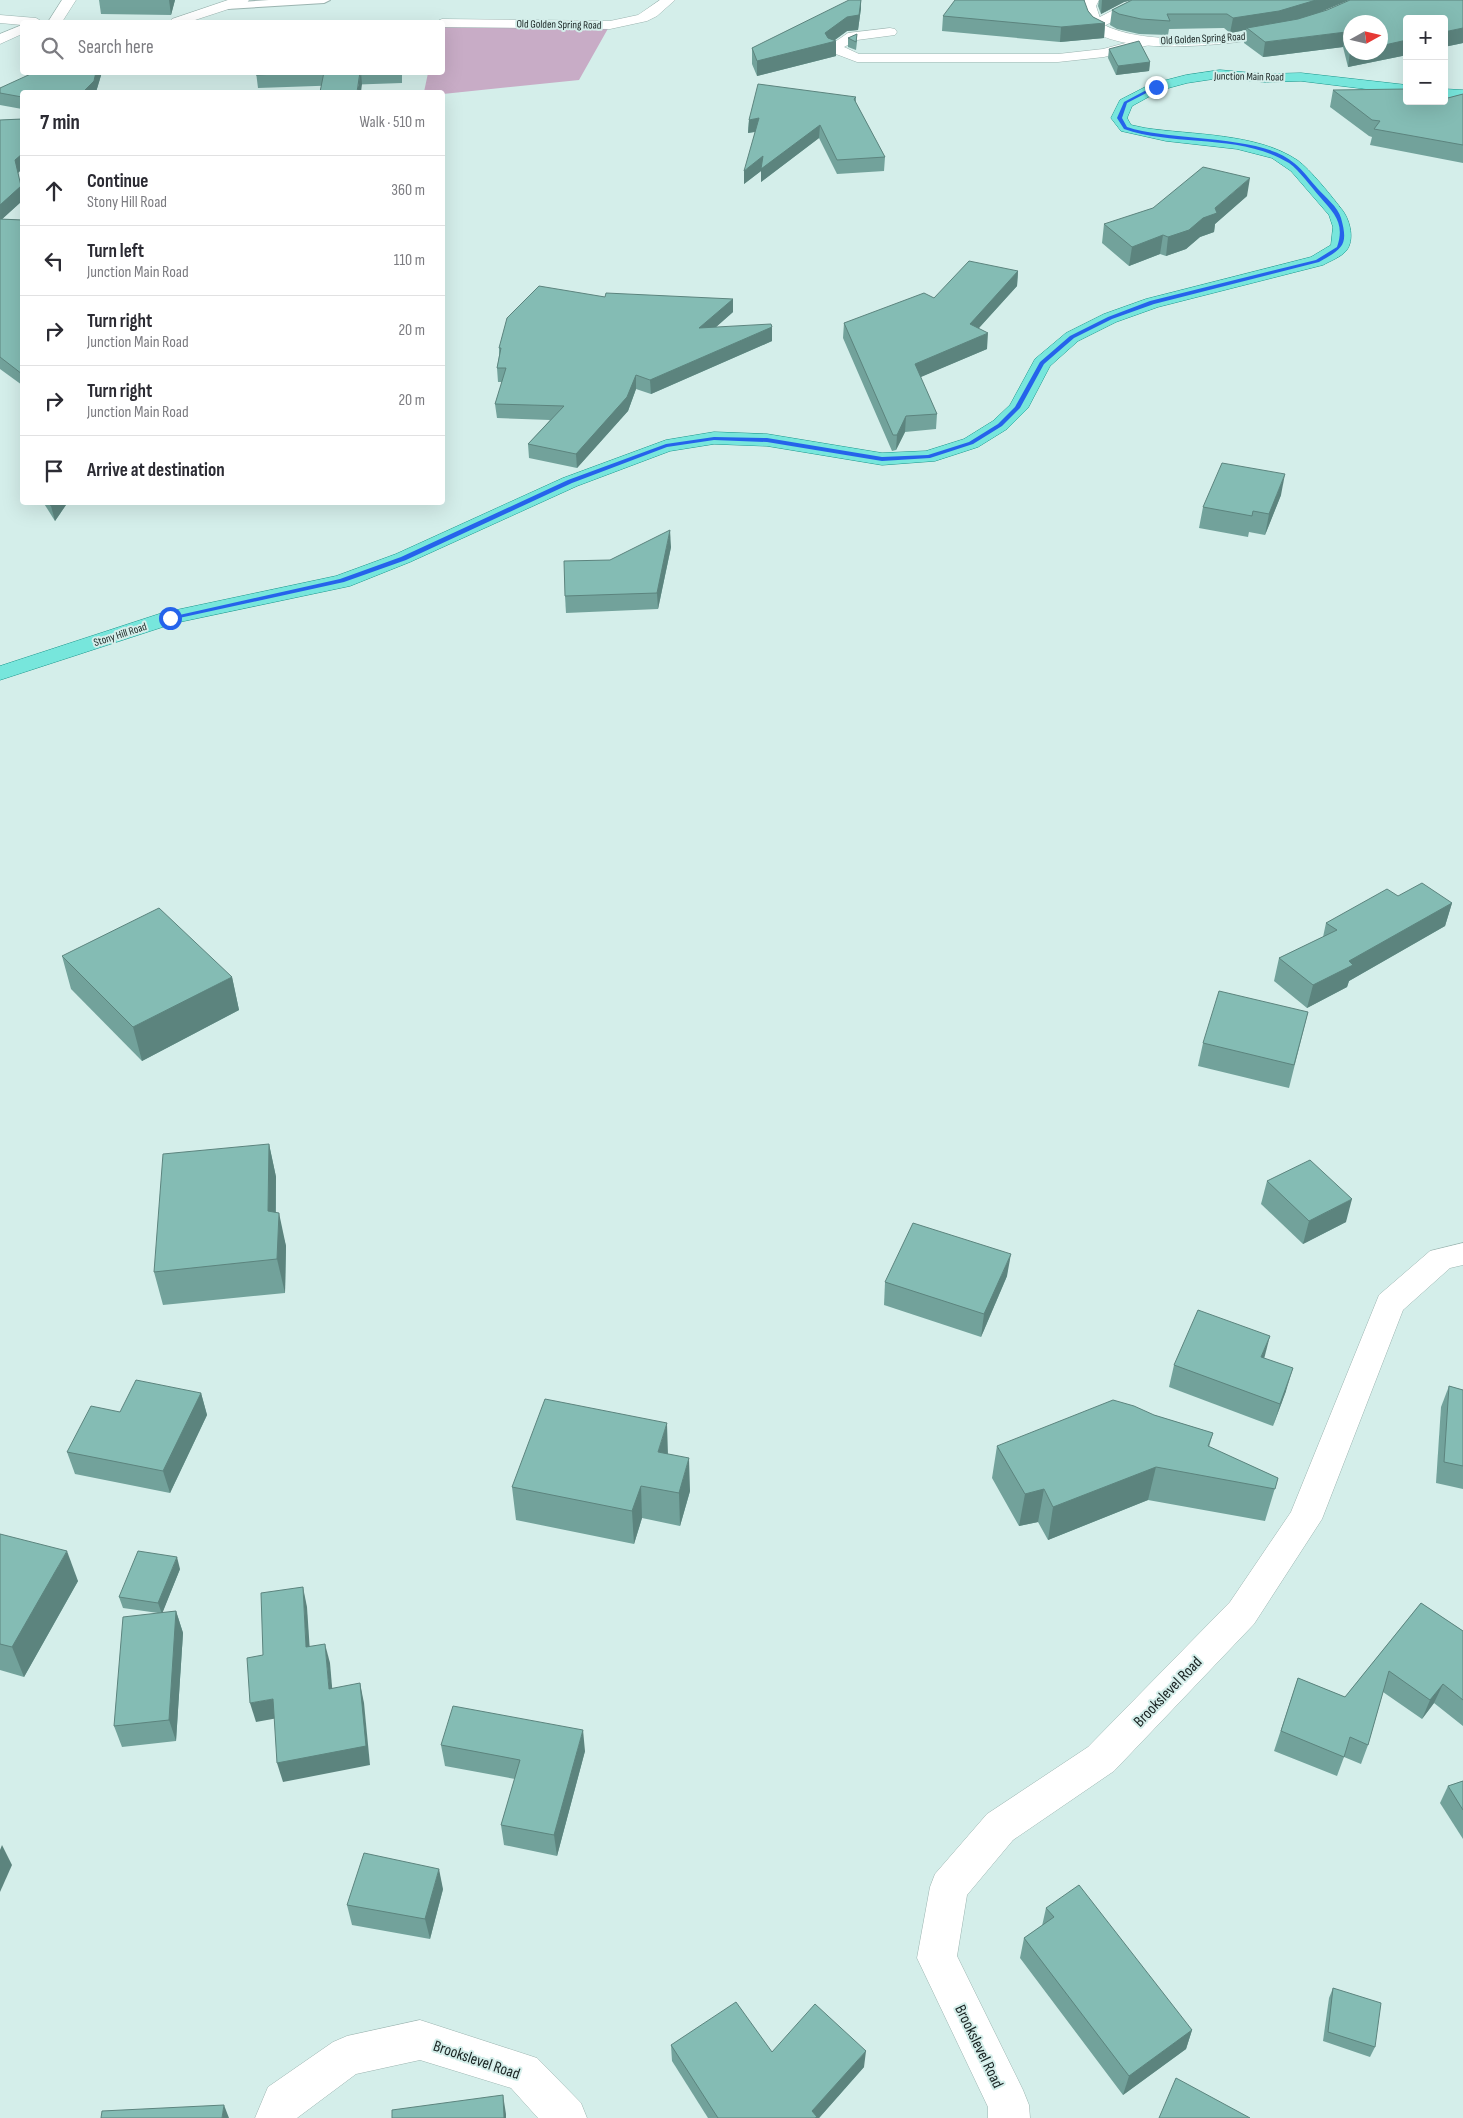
<!DOCTYPE html>
<meta charset="utf-8">
<style>
:root{--surface:#fff;--page:#f2f2f3;--text:#2b2b33;--muted:#7c7c81;--line:#e1e1e2}
body{margin:0;font-family:"Sofia Sans Condensed",sans-serif;background:var(--page);color:var(--text)}
.controls{position:absolute;right:15px;top:15px;display:grid;overflow:hidden;border-radius:5px;box-shadow:0 5px 20px #0002}
.controls button{width:45px;height:45px;display:grid;place-items:center;padding:0;border:0;border-bottom:1px solid var(--line);background:var(--surface);color:var(--text);font:25px sans-serif}
.compass{position:absolute;left:1343px;top:15px;width:45px;height:45px;border-radius:50%;background:var(--surface);box-shadow:0 5px 20px #0002;rotate:82deg}
.stop{position:absolute;width:15px;height:15px;margin:-11px;border:4px solid #2563eb;border-radius:50%;background:#fff}
.stop.end{background:#2563eb;border-color:#fff;box-shadow:0 1px 5px #0008}
.list{margin:0;padding:0;list-style:none}
h2{display:flex;justify-content:space-between;align-items:center;height:65px;margin:0;padding:0 20px;font-size:21px}
h2 small{font-size:16px;font-weight:400;color:var(--muted)}
.list li{display:grid;grid-template-columns:32px 1fr auto;gap:15px;align-items:center;box-sizing:border-box;height:70px;padding:0 20px;border-top:1px solid var(--line)}
.list b{display:block;font-size:19px;white-space:nowrap}
.list p{margin:0;font-size:16px;white-space:nowrap;color:var(--muted)}
.list em{font-size:16px;font-style:normal;color:var(--muted)}
.icon{flex:none;width:28px;height:28px;fill:none;stroke:currentColor;stroke-width:2;stroke-linecap:round;stroke-linejoin:round}
.map{position:relative;flex:none;width:1463px;height:2118px;overflow:hidden}
.search{position:absolute;background:var(--surface);box-shadow:0 5px 20px #0002;left:20px;top:20px;width:425px;height:55px;display:flex;align-items:center;gap:12px;box-sizing:border-box;padding:0 18px;border-radius:5px;color:var(--muted);font-size:19px}
.panel{position:absolute;background:var(--surface);box-shadow:0 5px 20px #0002;left:20px;top:90px;width:425px;height:415px;border-radius:5px}
.map>svg:first-child{display:block}
.green{fill:#c8acc6}
.lines{fill:none;stroke-linecap:round;stroke-linejoin:round}
.lane-casing{stroke:#9bb4b0;stroke-width:2}
.street-casing{stroke:#9bb4b0;stroke-width:1}
.secondary-casing{stroke:#9bb4b0;stroke-width:1}
.primary-casing{stroke:#1b968c;stroke-width:1}
.lane{fill:#fff;fill-rule:evenodd}
.street{fill:#fff;fill-rule:evenodd}
.secondary{fill:#fff;fill-rule:evenodd}
.primary{fill:#77e6dc;fill-rule:evenodd}
.wall{fill:#72a29b;fill-rule:evenodd}
.shaded-wall{fill:#5c847e}
.building{fill:#84bcb4;stroke:#5c847e}
.route{fill:#2563eb}
.labels{text-anchor:middle;stroke-width:4;stroke-linejoin:round;paint-order:stroke}
.far-street-label{font-size:11px;fill:#182221;stroke:#d4eeea}
.near-street-label{font-size:16px;fill:#182221;stroke:#d4eeea}
</style>
<div class="map">
<svg width="1463" height="2118" viewBox="0 0 1463 2118">
<rect width="100%" height="100%" fill="#d4eeea"/>
<path class="green" d="M443,23L610,25L579,80L443,94L424,92L428,73L442,72Z"/>
<g class="lines">
<g class="lane-casing">
<path id="lane" d="M269,0H330L324,3L227,9L221,6L227,3Z"/>
</g>
<g class="street-casing">
<g id="street">
<path d="M62,0H76L62,22H48Z"/>
<path d="M1139,0H1161L1159,3L1135,10L1100,28L1095,29L1088,25L1090,22L1125,4Z"/>
<path d="M22,25V34L0,44V34Z"/>
<path d="M890,28L895,29L897,32L895,35L857,40L844,47L859,54H1058L1103,49L1144,38L1149,39L1151,42L1149,45L1104,57L1058,62H857L828,51L826,48L848,33Z"/>
<path d="M1463,1243V1265L1450,1268L1403,1310L1322,1519L1254,1624L1114,1771L1013,1840L967,1895L957,1956L1023,2090L1029,2105L1030,2118H988V2107L917,1958L930,1887L935,1874L987,1814L1088,1747L1230,1602L1291,1512L1379,1295L1430,1251Z"/>
<path d="M420,2020L537,2058L581,2103L587,2118H538L511,2088L420,2060L356,2074L297,2118H255L268,2087L333,2042L347,2036Z"/>
</g>
</g>
<g class="secondary-casing">
<g id="secondary">
<path d="M228,0H249L247,3L189,22H170L172,19Z"/>
<path d="M660,0H675L657,16L647,21L610,29L442,27V22H435L442,19L610,21L638,15Z"/>
<path d="M1085,0H1099L1096,6L1102,24C1148,48 1233,37 1283,26L1288,27L1290,30L1288,33C1246,44 1128,58 1092,30C1085,25 1084,14 1082,6Z"/>
<path d="M0,15L36,18L43,22H22V25L0,23Z"/>
</g>
</g>
<g class="primary-casing">
<g id="primary">
<path d="M1220,70L1265,74L1301,73L1407,85V94L1301,81L1265,82L1220,78L1187,83L1161,90L1132,106L1127,118L1131,125L1145,128C1191,135 1257,133 1297,160C1310,169 1333,198 1343,211C1350,221 1355,240 1346,251C1341,257 1330,261 1323,265L1158,307L1116,322L1078,341L1050,366L1028,408L1007,429L978,447L935,461L882,465L767,446L714,444L670,451L577,486L410,562L350,586L175,623L0,680V666L162,613L336,576L396,554L563,478L666,440L714,432L767,434L882,453L926,451L964,439L993,421L1010,405L1035,359L1066,333L1104,314L1146,299L1311,257L1331,245L1333,227L1329,215L1291,171L1272,158L1237,149L1166,141L1121,131L1111,118L1120,100L1151,84L1186,75Z"/>
<path d="M1444,89L1463,90V98H1444Z"/>
</g>
</g>
<use href="#lane" class="lane"/>
<use href="#street" class="street"/>
<use href="#secondary" class="secondary"/>
<use href="#primary" class="primary"/>
</g>
<g class="wall">
<path d="M99,0H175L171,15L101,14Z"/>
<path d="M1099,0H1349L1319,12L1327,10L1350,0H1463V43L1444,47V19H1407V55L1348,67L1343,47L1263,57L1244,43L1246,30L1230,33L1224,28L1169,29L1168,35L1139,34L1117,29L1110,25L1112,10L1132,0L1124,2L1101,14L1098,6ZM1350,22H1380V52H1350Z"/>
<path d="M861,8L858,30L847,31L835,40L836,56L757,76L752,64V48Z"/>
<path d="M1088,11L1093,17L1105,23L1104,38L1060,42L942,31L943,16Z"/>
<path d="M857,34V42L856,50L848,47V38Z"/>
<path d="M1109,49L1150,62L1149,71L1116,75L1108,58Z"/>
<path d="M102,72L96,92H22V109L0,105V88Z"/>
<path d="M256,72H402V83L258,88Z"/>
<path d="M1333,90L1432,102L1463,94V163L1370,145L1372,137L1369,136L1330,107Z"/>
<path d="M856,97V103L885,157L884,171L837,174L819,138L761,182V171L744,184L755,132L748,133L749,120Z"/>
<path d="M22,119V169L18,173L22,194V201L2,219L22,220V385L0,369V120Z"/>
<path d="M1247,196L1215,224L1214,232L1200,237L1186,249L1166,256L1160,254L1129,266L1102,243L1104,224Z"/>
<path d="M1018,271L1017,286L978,329L987,349L920,377L937,414L936,429L905,432L896,450L892,451L843,338L844,323L934,298Z"/>
<path d="M605,297L733,299V312L716,327H772V341L651,394L636,389L628,411L577,468L529,458L528,444L550,420L497,418L495,404L502,382H498L497,368L499,356V348Z"/>
<path d="M1281,495L1265,535L1249,532L1248,537L1199,528L1203,507Z"/>
<path d="M43,502H68L55,521Z"/>
<path d="M671,547L658,609L566,613L565,596Z"/>
<path d="M1398,896L1452,903L1445,926L1349,981L1347,987L1307,1008L1274,981L1279,958L1323,937L1326,923Z"/>
<path d="M62,956L232,977L239,1010L142,1061L71,989Z"/>
<path d="M1308,1012L1289,1088L1198,1066L1203,1043Z"/>
<path d="M269,1144L276,1177V1212L286,1246L285,1293L163,1305L154,1272Z"/>
<path d="M1267,1181L1346,1222L1303,1244L1261,1204Z"/>
<path d="M1007,1276L981,1337L884,1305L885,1282Z"/>
<path d="M1264,1358L1286,1391L1273,1426L1169,1387L1174,1365Z"/>
<path d="M1449,1386L1463,1390V1489L1436,1483L1441,1407Z"/>
<path d="M201,1393L207,1415L170,1493L75,1474L67,1452L120,1412Z"/>
<path d="M1154,1415L1213,1433L1209,1447L1278,1478L1265,1521L1148,1500L1048,1540L1038,1522L1019,1526L992,1478L997,1446Z"/>
<path d="M668,1454L690,1491L680,1526L642,1518L634,1544L516,1520L512,1487Z"/>
<path d="M0,1534L78,1581L24,1677L0,1670Z"/>
<path d="M180,1569L162,1613L176,1611L183,1633L176,1741L122,1747L114,1726L158,1613L123,1608L119,1597Z"/>
<path d="M1421,1603L1463,1631V1726L1434,1703L1422,1719L1383,1692L1368,1745L1361,1764L1344,1757L1337,1776L1274,1751L1298,1678L1345,1697Z"/>
<path d="M441,1745L585,1751L557,1856L504,1845L501,1825L515,1779L445,1766Z"/>
<path d="M1463,1781V1839L1440,1803L1448,1786Z"/>
<path d="M443,1889L430,1939L352,1925L347,1905Z"/>
<path d="M1046,1908L1192,2030L1186,2049L1123,2095L1020,1958L1024,1938L1042,1926Z"/>
<path d="M1333,1988L1375,2047L1370,2057L1323,2041L1329,1998Z"/>
<path d="M671,2045L772,2052L864,2067L819,2118H708L672,2061Z"/>
</g>
<g class="shaded-wall">
<path d="M169,0H175L171,15Z"/>
<path d="M861,0V8L858,30L847,31L832,42L836,41V56L757,76V61L825,33Z"/>
<path d="M1102,0H1132L1124,2L1101,14Z"/>
<path d="M1316,0H1349L1309,17L1277,26L1247,28L1246,30L1230,33L1233,18Z"/>
<path d="M1105,23L1104,38L1060,42L1061,27Z"/>
<path d="M1463,28V43L1444,47V32Z"/>
<path d="M1346,32L1343,47L1263,57L1265,42Z"/>
<path d="M1407,40V55L1348,67L1350,52H1380V46Z"/>
<path d="M1150,62L1149,71L1116,75L1118,66Z"/>
<path d="M96,72H102L96,92H83Z"/>
<path d="M361,72L362,84L361,92H357Z"/>
<path d="M759,118V131L748,133L749,120Z"/>
<path d="M820,125L819,138L761,182V171L744,184V171L763,156Z"/>
<path d="M22,154V169L18,173L22,194V201L0,221V205L15,160Z"/>
<path d="M1250,178L1247,196L1215,224L1214,232L1200,237L1186,249L1166,256L1168,237L1215,208Z"/>
<path d="M1163,235L1160,254L1129,266L1132,247Z"/>
<path d="M1018,271L1017,286L968,340L970,324Z"/>
<path d="M733,299V312L699,342V328Z"/>
<path d="M772,327V341L651,394L650,380Z"/>
<path d="M988,333L987,349L914,380L915,364Z"/>
<path d="M636,375V389L628,411L577,468L576,454Z"/>
<path d="M906,416L905,432L896,450L897,435Z"/>
<path d="M1285,474L1281,495L1265,535L1269,514Z"/>
<path d="M54,502H68L55,521L51,506Z"/>
<path d="M670,530L671,547L658,609L657,593Z"/>
<path d="M1452,903L1445,926L1349,981L1347,987L1307,1008L1313,985L1349,961Z"/>
<path d="M232,977L239,1010L142,1061L133,1027Z"/>
<path d="M269,1144L276,1177L275,1245L268,1211Z"/>
<path d="M1352,1199L1346,1222L1303,1244L1309,1221Z"/>
<path d="M279,1213L286,1246L285,1293L277,1259Z"/>
<path d="M1011,1254L1007,1276L981,1337L984,1314Z"/>
<path d="M1270,1336L1264,1359L1261,1357Z"/>
<path d="M1293,1368L1286,1391L1273,1426L1280,1404Z"/>
<path d="M201,1393L207,1415L170,1493L163,1471Z"/>
<path d="M667,1423L668,1456L658,1452Z"/>
<path d="M689,1458L690,1491L680,1526L679,1493Z"/>
<path d="M1156,1467L1148,1500L1048,1540L1053,1507Z"/>
<path d="M641,1486L642,1518L634,1544L632,1511Z"/>
<path d="M1044,1489L1038,1522L1019,1526L1025,1494Z"/>
<path d="M67,1551L78,1581L24,1677L12,1647Z"/>
<path d="M177,1557L180,1569L162,1614L158,1603Z"/>
<path d="M303,1587L307,1607L311,1667L306,1647Z"/>
<path d="M176,1611L183,1633L176,1741L169,1720Z"/>
<path d="M325,1644L330,1663L334,1709L329,1689Z"/>
<path d="M360,1683L364,1703L370,1765L283,1782L277,1763Z"/>
<path d="M1443,1684L1434,1703L1422,1719L1430,1700Z"/>
<path d="M273,1699L278,1718L256,1722L250,1703Z"/>
<path d="M583,1730L585,1751L557,1856L554,1835Z"/>
<path d="M2,1845L12,1865L0,1892V1850Z"/>
<path d="M439,1869L443,1889L430,1939L425,1919Z"/>
<path d="M1192,2030L1186,2049L1123,2095L1129,2076Z"/>
<path d="M866,2051L864,2067L819,2118H812V2111Z"/>
<path d="M503,2095L506,2114V2118H504Z"/>
<path d="M224,2105L229,2118H222Z"/>
</g>
<g class="building">
<path d="M849,0H861L859,15L847,17L825,33L828,38L836,41L757,61L752,48Z"/>
<path d="M955,0H1084L1088,11L1093,17L1105,23L1061,27L943,16Z"/>
<path d="M1132,0H1316L1279,11L1233,18L1227,14H1167L1170,21L1141,19L1119,14L1112,10Z"/>
<path d="M1350,0H1463V28L1444,32V19H1407V40L1380,46V22H1350V52L1346,32L1265,42L1247,28L1298,19L1327,10Z"/>
<path d="M857,34L856,42L848,38Z"/>
<path d="M1139,41L1150,62L1118,66L1109,49Z"/>
<path d="M35,72H96L94,81L83,92H22V97L0,93V88Z"/>
<path d="M256,72H318L256,75Z"/>
<path d="M324,72H360L357,92H320Z"/>
<path d="M758,84L856,97L854,99L885,157L837,160L820,125L761,169L763,156L744,171L759,118L749,120Z"/>
<path d="M1407,89V101H1444V99L1463,94V145L1374,129L1380,121L1372,120L1333,90Z"/>
<path d="M22,119V154L15,160L21,186L0,205V120Z"/>
<path d="M1203,167L1250,178L1215,208L1217,213L1203,218L1189,230L1168,237L1163,235L1132,247L1104,224L1153,208Z"/>
<path d="M0,219L22,220V374L0,357Z"/>
<path d="M969,261L1018,271L970,324L988,333L915,364L937,414L906,416L897,435H893L844,323L924,293L934,298Z"/>
<path d="M539,286L605,297L606,293L733,299L699,328L771,324L772,327L650,380L636,375L627,397L576,454L528,444L564,406L495,404L506,368H497L501,348H499L507,318Z"/>
<path d="M1222,463L1285,474L1269,514L1253,511L1252,516L1203,507Z"/>
<path d="M49,502H54L51,506Z"/>
<path d="M670,530L657,593L565,596L564,561L610,560Z"/>
<path d="M1422,883L1452,903L1349,961L1353,965L1313,985L1279,958L1337,930L1326,923L1387,889L1398,896Z"/>
<path d="M159,908L232,977L133,1027L62,956Z"/>
<path d="M1219,991L1308,1012L1294,1065L1203,1043Z"/>
<path d="M269,1144L268,1211L279,1213L277,1259L154,1272L163,1154Z"/>
<path d="M1310,1160L1352,1199L1309,1221L1267,1181Z"/>
<path d="M913,1223L1011,1254L984,1314L885,1282Z"/>
<path d="M1198,1310L1270,1336L1261,1357L1293,1368L1280,1404L1174,1365Z"/>
<path d="M136,1380L201,1393L163,1471L67,1452L91,1406L120,1412Z"/>
<path d="M1449,1386L1463,1390V1466L1444,1462Z"/>
<path d="M545,1399L667,1423L658,1452L689,1458L679,1493L641,1486L632,1511L512,1487Z"/>
<path d="M1113,1400L1134,1406L1154,1415L1213,1433L1208,1446L1278,1478L1275,1489L1156,1467L1053,1507L1044,1489L1025,1494L997,1446Z"/>
<path d="M0,1534L67,1551L12,1647L0,1644Z"/>
<path d="M138,1551L177,1557L158,1603L119,1597Z"/>
<path d="M303,1587L306,1647L325,1644L329,1689L360,1683L366,1746L277,1763L273,1699L250,1703L247,1658L263,1655L261,1593Z"/>
<path d="M1421,1603L1463,1631V1700L1443,1684L1430,1700L1389,1671L1368,1745L1350,1737L1344,1757L1281,1731L1298,1678L1345,1697Z"/>
<path d="M176,1611L169,1720L114,1726L123,1617Z"/>
<path d="M453,1706L583,1730L554,1835L501,1825L520,1760L441,1745Z"/>
<path d="M1463,1781V1810L1448,1786Z"/>
<path d="M364,1853L439,1869L425,1919L347,1905Z"/>
<path d="M1079,1885L1192,2030L1129,2076L1024,1938L1054,1917L1046,1908Z"/>
<path d="M1333,1988L1381,2003L1375,2047L1328,2032Z"/>
<path d="M736,2002L772,2052L815,2004L866,2051L812,2111L817,2117L815,2118H718L671,2045Z"/>
<path d="M1176,2078L1250,2118H1159Z"/>
<path d="M503,2095L504,2118H392V2110Z"/>
<path d="M224,2105L222,2118H101L102,2111Z"/>
</g>
<path class="route" d="M1154,86L1158,87L1127,103L1122,118L1127,127C1172,142 1261,134 1294,163C1303,170 1310,180 1318,189C1325,197 1338,207 1341,218C1349,246 1342,249 1319,262L1154,304L1112,319L1074,338L1044,364L1020,408L1002,426L973,444L930,458L882,461L767,442L714,440L667,447L572,483L406,560L344,582L170,620L166,618L340,579L401,557L568,480L666,444L714,437L767,438L882,457L928,455L969,442L998,424L1015,407L1040,362L1070,336L1108,317L1150,301L1316,260L1337,247C1345,224 1335,214 1320,197C1311,187 1300,171 1289,163C1240,133 1176,147 1124,129L1117,118L1124,102Z"/>
<g class="labels">
<g class="far-street-label">
<text transform="translate(559 24) rotate(1)" y="4">Old Golden Spring Road</text>
<text transform="translate(1203 38) rotate(-3)" y="4">Old Golden Spring Road</text>
<text transform="translate(1249 76) rotate(1)" y="4">Junction Main Road</text>
<text transform="translate(120 634) rotate(-18)" y="4">Stony Hill Road</text>
</g>
<g class="near-street-label">
<text transform="translate(1167 1691) rotate(-46)" y="6">Brookslevel Road</text>
<text transform="translate(980 2046) rotate(64)" y="6">Brookslevel Road</text>
<text transform="translate(477 2059) rotate(19)" y="6">Brookslevel Road</text>
</g>
</g>
</svg>
<div class="controls">
<button>+</button>
<button>−</button>
</div>
<svg class="compass" viewBox="-18 -18 36 36"><path d="M0-13l5 13h-10z" fill="#e53935"/><path d="M0 13l5-13h-10z" fill="#7c7c81"/></svg>
<div class="stop" style="left:170px;top:618px"></div>
<div class="stop end" style="left:1156px;top:87px"></div>
<div class="search"><svg class="icon" aria-label="search" viewBox="0 0 24 24"><circle cx="10" cy="10" r="6"/><path d="M15 15l6 6"/></svg>Search here</div>
<section class="panel">
<h2>7 min<small>Walk · 510 m</small></h2>
<ul class="list">
<li><svg class="icon" aria-label="ahead" viewBox="0 0 24 24"><path d="M12 20V5M6 11l6-6 6 6"/></svg><div><b>Continue</b><p>Stony Hill Road</p></div><em>360 m</em></li>
<li><svg class="icon" aria-label="left" viewBox="0 0 24 24"><path d="M17 20v-9H6M10 6l-5 5 5 5"/></svg><div><b>Turn left</b><p>Junction Main Road</p></div><em>110 m</em></li>
<li><svg class="icon" aria-label="right" viewBox="0 0 24 24"><path d="M7 20v-9h11M14 6l5 5-5 5"/></svg><div><b>Turn right</b><p>Junction Main Road</p></div><em>20 m</em></li>
<li><svg class="icon" aria-label="right" viewBox="0 0 24 24"><path d="M7 20v-9h11M14 6l5 5-5 5"/></svg><div><b>Turn right</b><p>Junction Main Road</p></div><em>20 m</em></li>
<li><svg class="icon" aria-label="arrive" viewBox="0 0 24 24"><path d="M6 21V4h12l-3 4 3 4H6"/></svg><div><b>Arrive at destination</b></div></li>
</ul>
</section>
</div>
